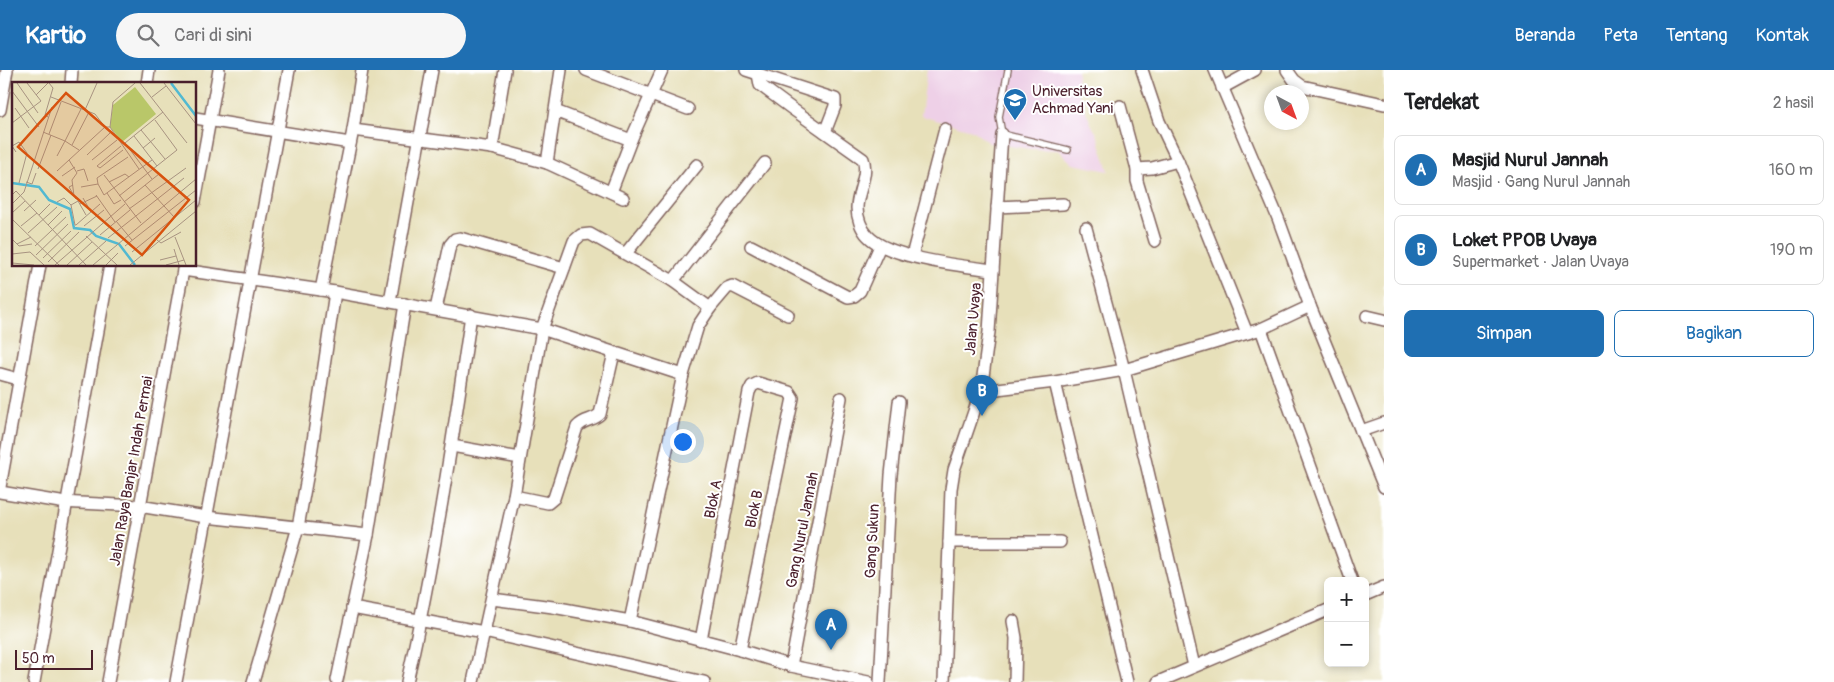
<!DOCTYPE html>
<html lang="id">
<meta charset="utf-8">
<style>
:root{--surface:#fff;--page:#f6f6f6;--text:#202124;--muted:#757577;--line:#e0e0e0;--accent:#1f6fb2}
body{margin:0;font-family:Pangolin,sans-serif;background:var(--page);color:var(--text)}
.controls{position:absolute;right:15px;bottom:15px;display:grid;overflow:hidden;border-radius:8px;box-shadow:0 2px 8px #0003}
.controls button{width:45px;height:45px;display:grid;place-items:center;padding:0;border:0;border-bottom:1px solid var(--line);background:var(--surface);color:var(--text);font:25px sans-serif}
.compass{position:absolute;left:1264px;top:15px;width:45px;height:45px;border-radius:50%;background:var(--surface);box-shadow:0 2px 8px #0003;rotate:139deg}
.scale{position:absolute;left:15px;bottom:12px;width:78px;box-sizing:border-box;padding-left:5px;border:2px solid #4a1f2b;border-top:0;font-size:14px;line-height:18px;white-space:nowrap;color:#4a1f2b;-webkit-text-stroke:4px #fff;paint-order:stroke}
.you{position:absolute;left:682px;top:371px;width:18px;height:18px;margin:-12px;border:4px solid #fff;border-radius:50%;background:#1a73e8;box-shadow:0 0 0 8px #1a73e833}
.badge{display:grid;place-items:center;width:32px;height:32px;border-radius:50%;background:var(--accent);color:#fff;font-size:16px;font-weight:700}
.pin{position:absolute;translate:-50% -41px;filter:drop-shadow(0 1px 2px #0008)}
.pin::after{content:'';position:absolute;top:26px;width:18px;height:15px;background:inherit;clip-path:polygon(0 0,100% 0,50% 100%)}
.list{margin:0;padding:0;list-style:none}
h2{display:flex;justify-content:space-between;align-items:center;height:65px;margin:0;padding:0 20px;font-size:21px}
h2 small{font-size:16px;font-weight:400;color:var(--muted)}
.list li{display:grid;grid-template-columns:32px 1fr auto;gap:15px;align-items:center;box-sizing:border-box;height:70px;margin:0 10px 10px;padding:0 10px;border:1px solid var(--line);border-radius:8px}
.list b{display:block;font-size:19px;white-space:nowrap}
.list p{margin:0;font-size:16px;white-space:nowrap;color:var(--muted)}
.list em{font-size:16px;font-style:normal;color:var(--muted)}
.actions{display:flex;gap:10px;padding:15px 20px}
.actions a{flex:1;padding:11px 0;border:1px solid var(--accent);border-radius:8px;text-align:center;font-size:18px;color:var(--accent)}
.actions .main{background:var(--accent);color:#fff}
.icon{flex:none;width:28px;height:28px;fill:none;stroke:currentColor;stroke-width:2;stroke-linecap:round;stroke-linejoin:round}
.map{position:relative;flex:none;width:1384px;height:612px;overflow:hidden}
header{display:flex;align-items:center;gap:30px;box-sizing:border-box;height:70px;padding:0 25px;background:var(--accent);color:#fff}
header strong{font-size:24px}
nav{display:flex;gap:28px;margin-inline-start:auto;font-size:18px}
.search{width:350px;height:45px;background:var(--page);display:flex;align-items:center;gap:12px;box-sizing:border-box;padding:0 18px;border-radius:28px;color:var(--muted);font-size:19px}
main{display:flex}
aside{flex:1;background:var(--surface)}
.map>svg:first-child{display:block}
.built{fill:#eed0e7}
.lines{fill:none;stroke-linecap:round;stroke-linejoin:round}
.lane-casing{stroke:#81635d;stroke-width:8}
.street-casing{stroke:#81635d;stroke-width:14}
.lane{stroke:#fff;stroke-width:5.5}
.street{stroke:#fff;stroke-width:11}
.labels{text-anchor:middle;stroke-width:4;stroke-linejoin:round;paint-order:stroke}
.poi-label{font-size:15px;fill:#4a1f2b;stroke:#fff;text-anchor:start}
.street-label{font-size:15px;fill:#4a1f2b;stroke:#fff}
.inset-river{fill:none;stroke:#52b9d1;stroke-width:2.5}
.inset-road{fill:none;stroke:#a89381;stroke-width:1}
.view{fill:#d8530f;fill-opacity:0.15;stroke:#d8530f;stroke-width:2.5}
.inset-edge{fill:none;stroke:#4a1f2b;stroke-width:2.5}
</style>
<header>
<strong>Kartio</strong>
<div class="search"><svg class="icon" aria-label="search" viewBox="0 0 24 24"><circle cx="10" cy="10" r="6"/><path d="M15 15l6 6"/></svg>Cari di sini</div>
<nav><a>Beranda</a><a>Peta</a><a>Tentang</a><a>Kontak</a></nav>
</header>
<main>
<div class="map">
<svg width="1384" height="612" viewBox="0 0 1384 612">
<rect width="100%" height="100%" fill="#fff"/>
<filter id="ink" filterUnits="userSpaceOnUse"><feTurbulence type="fractalNoise" baseFrequency=".02" numOctaves="2"/><feDisplacementMap in="SourceGraphic" scale="10" xChannelSelector="R" yChannelSelector="G"/><feConvolveMatrix kernelMatrix="1 2 1 2 8 2 1 2 1" color-interpolation-filters="sRGB"/></filter>
<filter id="wash" filterUnits="userSpaceOnUse"><feTurbulence type="fractalNoise" baseFrequency=".0096" numOctaves="4" result="noise"/><feDisplacementMap in="SourceGraphic" scale="20" xChannelSelector="R" yChannelSelector="G"/><feGaussianBlur stdDeviation="1.12" result="paint"/><feColorMatrix in="noise" values="0 0 0 0 0 0 0 0 0 0 0 0 0 0 0 0 0 1.4 0 .05"/><feComposite in="paint" operator="in"/></filter>
<g filter="url(#wash)">
<rect width="100%" height="100%" fill="#e7e0ba"/>
<path class="built" d="M927,0H1077L1078,4L1077,20L1092,56L1097,64L1109,101L1073,94L1058,80L1030,79L989,73L972,60L921,46Z"/>
</g>
<g filter="url(#ink)">
<g class="lines">
<g class="lane-casing">
<path id="lane" d="M1008,0L999,47L1002,64L1068,80"/>
</g>
<g class="street-casing">
<g id="street">
<path d="M586,0L688,39"/>
<path d="M746,0L835,29V36L825,62"/>
<path d="M1142,0L1159,51L1178,91L1247,263"/>
<path d="M1215,0L1278,148L1310,236L1384,417"/>
<path d="M1287,0L1294,10L1302,16L1384,34"/>
<path d="M758,4L760,15L791,38L863,89C869,104 857,122 857,138C857,147 861,159 868,166C888,188 962,196 993,200"/>
<path d="M71,14L72,0"/>
<path d="M147,14L149,0"/>
<path d="M1222,18L1255,0"/>
<path d="M1120,36L1137,99L1152,98L1178,91"/>
<path d="M0,40L7,0"/>
<path d="M555,41L631,70"/>
<path d="M195,48L350,73"/>
<path d="M353,60L492,78L547,93L623,128"/>
<path d="M492,78L505,0"/>
<path d="M547,93L561,0"/>
<path d="M1137,99V111L1155,171"/>
<path d="M611,122L631,70L662,0"/>
<path d="M195,132L219,0"/>
<path d="M997,137L1063,134"/>
<path d="M1086,158L1124,300L1261,259L1310,236"/>
<path d="M751,176L848,227L854,226L860,221L880,176"/>
<path d="M626,183L697,95"/>
<path d="M912,186L945,59"/>
<path d="M183,200L335,222L542,259L683,305"/>
<path d="M321,220L353,60L362,0"/>
<path d="M390,231L432,0"/>
<path d="M710,238L727,218L732,216L788,245"/>
<path d="M436,239L450,175L455,169L460,168L564,198"/>
<path d="M1367,246L1384,250"/>
<path d="M1261,259L1352,511"/>
<path d="M0,304L18,309"/>
<path d="M1055,312L1127,612"/>
<path d="M981,321L1055,312L1124,300L1194,596"/>
<path d="M1361,361L1384,353"/>
<path d="M452,376L520,388"/>
<path d="M0,417L40,195"/>
<path d="M0,422L60,432L139,436L206,447L368,465"/>
<path d="M514,426L548,433L554,428L577,357C585,348 593,351 600,344L614,283"/>
<path d="M949,472H1060"/>
<path d="M1365,525L1384,517"/>
<path d="M492,529L553,537L630,551L740,580L791,596L868,612"/>
<path d="M352,538L484,562L704,612"/>
<path d="M630,551L683,305L698,256L710,238L673,211"/>
<path d="M1013,551L1016,568L1015,612"/>
<path d="M701,570L749,322L752,316L758,313L789,322L793,328L740,580"/>
<path d="M791,596L841,328"/>
<path d="M337,610L368,465L405,234"/>
<path d="M34,612L110,195"/>
<path d="M108,612L184,195"/>
<path d="M176,612L289,0"/>
<path d="M253,612L298,457L310,391L335,222"/>
<path d="M407,612C434,491 453,368 471,245"/>
<path d="M473,612L514,426L542,259L574,171L581,165L590,164L673,211L765,93"/>
<path d="M880,612L891,405L899,332"/>
<path d="M944,612L951,419L954,400L981,321L989,262L1002,64"/>
<path d="M1158,612L1328,540"/>
</g>
</g>
<use href="#lane" class="lane"/>
<use href="#street" class="street"/>
</g>
</g>
<defs>
<g id="university-pin" transform="scale(1.25)"><path d="M0 17L-7.5 6A9.5 9.5 0 1 1 7.5 6Z" fill="#1f6fb2" stroke="#fff"/><path d="M0-5L7-2L0 1L-7-2ZM-4 1L0 2.5L4 1V4Q0 6-4 4Z" fill="#fff"/></g>
</defs>
<g fill-rule="evenodd">
<use href="#university-pin" x="1015" y="30"/>
</g>
<g class="labels">
<g class="poi-label">
<text x="1032" y="26">Universitas<tspan x="1032" dy="17">Achmad Yani</tspan></text>
</g>
<g class="street-label">
<text transform="translate(973 249) rotate(-85)" y="5">Jalan Uvaya</text>
<text transform="translate(131 401) rotate(-80)" y="5">Jalan Raya Banjar Indah Permai</text>
<text transform="translate(713 429) rotate(-79)" y="5">Blok A</text>
<text transform="translate(754 439) rotate(-78)" y="5">Blok B</text>
<text transform="translate(802 460) rotate(-79)" y="5">Gang Nurul Jannah</text>
<text transform="translate(872 471) rotate(-87)" y="5">Gang Sukun</text>
</g>
</g>
<g transform="translate(12 12)">
<rect width="184" height="184" fill="#e7e0ba"/>
<path d="M123,5L144,32L110,60L98,45L101,23Z" fill="#b9c769"/>
<path class="inset-river" d="M159,1L184,34M0,101L27,105L37,118L58,127L62,146L78,148L84,154L107,162L123,183"/>
<path class="inset-road" d="M5,1L26,31M128,1L175,61M152,1L184,42M0,9L27,45M24,13L36,1M39,15L83,32L93,45M140,15L154,4M3,26L17,46M73,28L85,1M36,35L33,33L41,6L37,1M0,41L29,19L15,1M98,45L127,87M129,48L153,77M31,50L53,59L45,74M37,52L49,20M122,54L145,84M60,63L77,30M131,66L143,56M67,68L53,59L69,27M4,70L0,64L7,60L15,71L7,101M75,73L99,50M57,78L65,91L60,98L62,114M80,78L105,58M85,84L88,86L111,68M85,84L109,64M26,87L39,53M45,89L93,45H98L101,20L123,1M65,89L72,87L76,99M92,93L129,141M50,94L63,85M140,97L113,61L151,30M14,100L20,102L24,91M97,100L113,92L117,95M86,102L85,96L116,75M61,103L57,105L64,117M133,103L162,135M69,105L86,102L92,113L140,78M95,111L102,122L109,118M0,113L4,109L74,183M84,113L103,140M107,114L165,68L143,38M71,116L79,130M45,120L52,116L59,123M112,120L147,92M0,122L12,110L40,25M68,122L85,114M117,127L174,86M12,129L24,118M0,131L13,119M27,133L38,122M74,133L66,119L59,123L63,143H64L88,122M0,137L47,183M104,139L120,158M36,143L50,129M9,144L25,131M72,144L92,128M16,151L45,125M88,153L118,128M74,154L105,183M163,155L174,183M96,156L172,96M0,157L7,164L20,162M145,158L149,161L169,150M5,162L19,155M23,164L54,135M113,164L184,108M162,167L167,183M120,170L184,118M0,172L18,170L32,183M24,173L56,142M31,176L59,149M148,178L164,174M36,180L67,150M0,181L22,183M43,183L113,122M55,183L80,160M67,183L94,159M81,183L184,97M94,183L106,171M118,183L184,129M154,183L172,178"/>
<path class="view" d="M54,11L177,118L130,173L6,65Z"/>
<rect width="184" height="184" class="inset-edge"/>
</g>
</svg>
<div class="controls">
<button>+</button>
<button>−</button>
</div>
<svg class="compass" viewBox="-18 -18 36 36"><path d="M0-13l5 13h-10z" fill="#e53935"/><path d="M0 13l5-13h-10z" fill="#757577"/></svg>
<div class="scale">50 m</div>
<div class="you"></div>
<div class="pin badge" style="left:831px;top:580px">A</div>
<div class="pin badge" style="left:982px;top:346px">B</div>
</div>
<aside>
<h2>Terdekat<small>2 hasil</small></h2>
<ul class="list">
<li><span class="badge">A</span><div><b>Masjid Nurul Jannah</b><p>Masjid · Gang Nurul Jannah</p></div><em>160 m</em></li>
<li><span class="badge">B</span><div><b>Loket PPOB Uvaya</b><p>Supermarket · Jalan Uvaya</p></div><em>190 m</em></li>
</ul>
<div class="actions"><a class="main">Simpan</a><a>Bagikan</a></div>
</aside>
</main>
